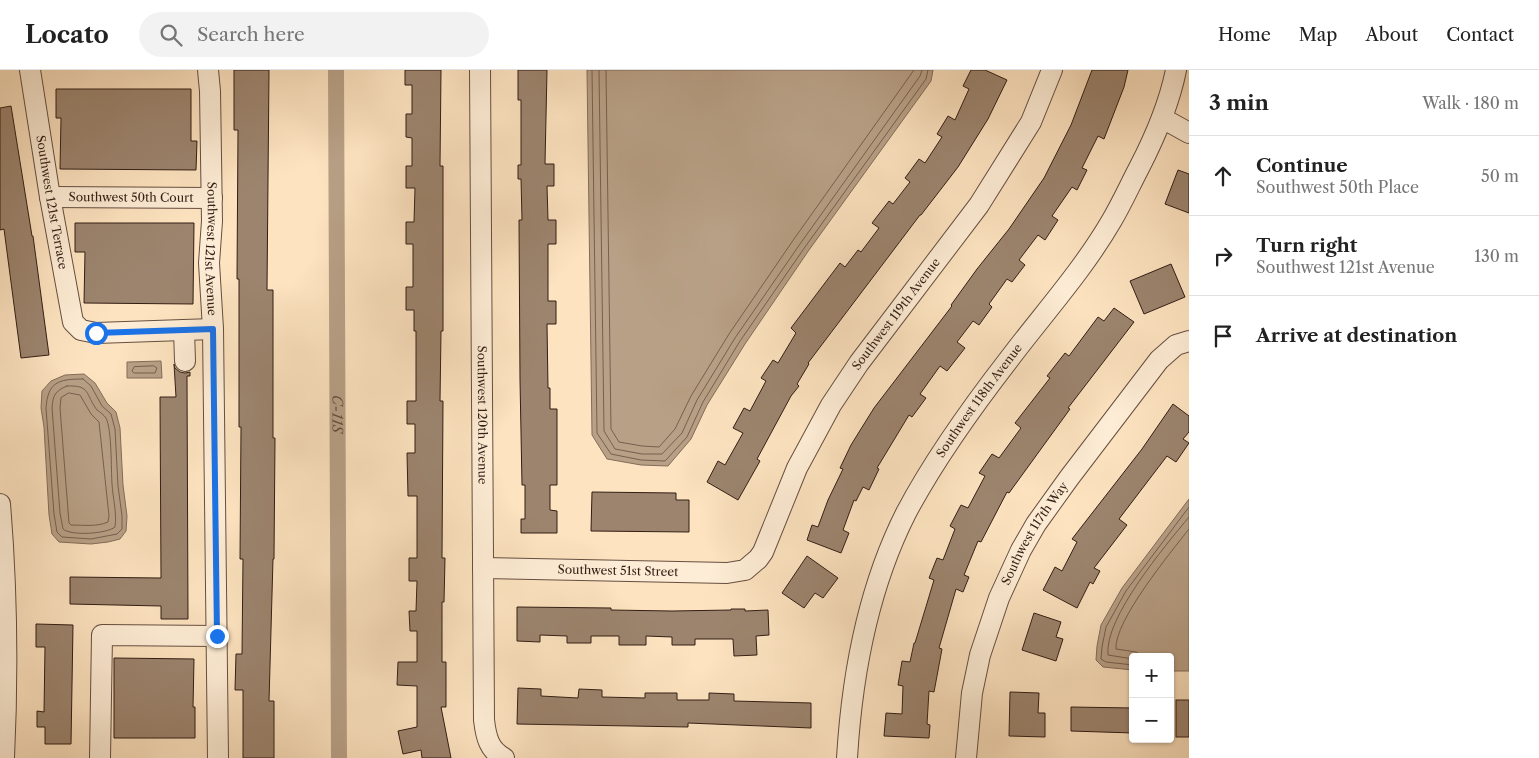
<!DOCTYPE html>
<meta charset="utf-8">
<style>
:root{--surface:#fff;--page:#f2f2f2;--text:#222;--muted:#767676;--line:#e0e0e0}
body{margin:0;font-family:"Libre Caslon Text",serif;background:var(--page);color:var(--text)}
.controls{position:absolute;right:15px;bottom:15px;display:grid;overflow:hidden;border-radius:5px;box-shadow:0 1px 4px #0004}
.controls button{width:45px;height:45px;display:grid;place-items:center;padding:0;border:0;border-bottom:1px solid var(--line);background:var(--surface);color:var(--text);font:25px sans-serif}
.stop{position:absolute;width:15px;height:15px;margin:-11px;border:4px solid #1a73e8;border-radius:50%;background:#fff}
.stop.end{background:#1a73e8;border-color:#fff;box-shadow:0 1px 5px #0008}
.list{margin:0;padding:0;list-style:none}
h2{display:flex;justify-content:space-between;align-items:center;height:65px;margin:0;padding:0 20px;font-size:21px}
h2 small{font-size:16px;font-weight:400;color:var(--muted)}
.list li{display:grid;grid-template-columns:32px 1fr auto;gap:15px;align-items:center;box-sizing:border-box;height:80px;padding:0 20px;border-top:1px solid var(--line)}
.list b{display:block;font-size:19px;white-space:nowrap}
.list p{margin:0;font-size:16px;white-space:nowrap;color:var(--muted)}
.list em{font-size:16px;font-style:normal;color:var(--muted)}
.icon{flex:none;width:28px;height:28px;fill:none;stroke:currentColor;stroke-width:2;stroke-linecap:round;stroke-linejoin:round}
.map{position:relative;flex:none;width:1189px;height:688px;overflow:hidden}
header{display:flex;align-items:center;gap:30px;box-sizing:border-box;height:70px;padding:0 25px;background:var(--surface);border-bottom:1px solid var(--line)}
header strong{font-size:24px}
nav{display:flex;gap:28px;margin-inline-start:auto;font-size:18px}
.search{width:350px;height:45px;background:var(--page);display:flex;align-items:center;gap:12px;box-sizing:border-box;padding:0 18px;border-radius:28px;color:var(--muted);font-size:19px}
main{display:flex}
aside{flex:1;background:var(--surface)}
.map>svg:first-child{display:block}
.water{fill:#b8a086;stroke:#836c59}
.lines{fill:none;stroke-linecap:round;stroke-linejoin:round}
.shore{stroke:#765f4e;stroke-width:1}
.canal{stroke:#b8a086;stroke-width:16}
.building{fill:#9c846e;stroke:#331e15}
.minor-casing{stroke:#664f40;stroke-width:22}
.minor{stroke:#feedd6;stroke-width:20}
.route{stroke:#1a73e8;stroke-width:6}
.labels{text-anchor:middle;stroke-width:4;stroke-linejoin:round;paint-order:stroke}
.street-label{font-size:12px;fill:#331e15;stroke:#feedd6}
.water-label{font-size:14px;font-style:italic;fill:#624c3d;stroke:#feedd6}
</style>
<header>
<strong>Locato</strong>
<div class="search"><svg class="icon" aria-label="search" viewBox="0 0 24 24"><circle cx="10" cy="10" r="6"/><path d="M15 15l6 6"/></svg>Search here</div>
<nav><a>Home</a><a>Map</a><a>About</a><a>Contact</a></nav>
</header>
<main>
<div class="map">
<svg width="1189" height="688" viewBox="0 0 1189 688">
<rect width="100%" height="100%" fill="#fde3c0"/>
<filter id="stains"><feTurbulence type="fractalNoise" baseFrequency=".004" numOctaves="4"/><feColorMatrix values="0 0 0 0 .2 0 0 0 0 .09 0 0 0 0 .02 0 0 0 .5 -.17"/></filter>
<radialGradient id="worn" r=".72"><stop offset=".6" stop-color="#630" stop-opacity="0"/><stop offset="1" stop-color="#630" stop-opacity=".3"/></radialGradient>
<g class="water">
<path d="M587,0H933L931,11L809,180L745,274L707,335L691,369L668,396L641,395L607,389L592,365Z"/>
<path d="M161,291L162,308H127V292Z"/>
<path d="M84,304L95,313L107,333L116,342L120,358L123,415L127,446L126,461L120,469L108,472L91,474L59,472L52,464L49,445L44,357L41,338L42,321L51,311L65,305Z"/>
<path d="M1189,429V601H1170V587H1133V600L1103,597L1096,590L1097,576L1101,555L1122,518Z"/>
</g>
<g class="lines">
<g class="shore">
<path d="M592,0L597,363L611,384L641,390L665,391L687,367L703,332L740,271L805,177L926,9L928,0"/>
<path d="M599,0L604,361L615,379L642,384H662L682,363L697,330L735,268L800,174L920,6L922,0"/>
<path d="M606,0L611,359L619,372L642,376L659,377L675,359L691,326L729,264L794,169L914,0"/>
<path d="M154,296L157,298L155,303H134L132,301L134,297Z"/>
<path d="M83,309L91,316L102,336L111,344L115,359L118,416L122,446V459L117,464L91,469L62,467L57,462L54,444L46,338C48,312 58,309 83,309Z"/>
<path d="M67,316C91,315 85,324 97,340C100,342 104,345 106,348C112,360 111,399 112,414C113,429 117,443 115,457C106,464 71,466 63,459L60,443L52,338C53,325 55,321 67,316Z"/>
<path d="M69,323L80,325L91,344L99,352L109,446L108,452C97,457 83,455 71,455L69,453L60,338L61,328Z"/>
<path d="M1145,587L1136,582L1116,579C1114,551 1171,482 1189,459"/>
<path d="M1133,589L1108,585C1104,548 1165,476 1189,447"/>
<path d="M1133,595L1106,592L1101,589L1102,577L1106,557L1126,521L1189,437"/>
</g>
<path class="canal" id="s1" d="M336,0L339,688"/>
</g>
<g class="building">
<path d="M234,0H269L267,220H273V368H275L274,489H273L269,631H274V688H243V620H235L236,584H242L243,489H240L241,357H239V209H237L238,60H234Z"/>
<path d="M405,0H441L440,96H443V261H441L440,331H443L442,488H445L444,532H442V592H446V637H441L451,688H422L421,680L403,684L398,661L417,657V616L397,615L398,592H417V561H410L409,541H416L417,511H409V488H417V426H408L407,383H415V354H407V331H416V261H414V240H406V217H413V174H406V152H414L415,118H406V96H412V68L406,67V44H412V15H405Z"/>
<path d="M518,0H547L545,94H554V116H547L548,150H556V174H548V231H556V254H547L548,318H550V339H557V415H550V440L557,441V463H521V449H525V415H522L520,310L519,150H522L521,109H518V95H521V30H518Z"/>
<path d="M971,0H985L1007,10L988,49L958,97L921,145H920L808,293L809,294L797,314L799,316L791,326L757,389L760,391L738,430L707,412L718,391L725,395L743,363L733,358L744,338L750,341L766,311L761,308L773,290L778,293L796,263L791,258L840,193L845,197L858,180L861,182L879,158L872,153L889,131L893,134L910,112L905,108L919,89L925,93L942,67L937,64L948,46L955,50L969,19L963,16Z"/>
<path d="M1092,0H1128L1124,17L1104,69L1098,66L1082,98L1087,100L1077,120L1072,117L1052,146L1058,150L1045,170L1038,165L1019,190L1025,195L1012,212L1007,209L989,234L992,237L979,255L973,251L957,272L965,278L947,301L940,296L920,324L926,328L912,347L909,345L877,398L879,399L869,420L863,417L856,431L854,430L843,460L849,463L841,483L807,470L812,455L818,457L828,430L843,399L840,398L851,375L874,338L952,236L951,235L977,199L1009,159L1044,108L1071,55Z"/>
<path d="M56,19H191V71H197L196,100L60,99L61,48H56Z"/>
<path d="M11,36L32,166H33L49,285L21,288L4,159L0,160V38Z"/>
<path d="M1178,100L1189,104V143L1165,134Z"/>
<path d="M75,153H194L193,234L84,233L85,182H75Z"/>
<path d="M1171,194L1185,227L1144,244L1130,211Z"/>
<path d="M1114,238L1134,252L1068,338L1070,339L1009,423L1007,422L981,472L978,471L964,505L969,507L963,522L956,519L939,578L942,579L934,622L929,621L927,654L930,655L929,668L884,666L886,643L902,644L903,616L898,615L902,591L910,592L914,573H915L934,510L929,508L937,488L943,490L955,459L950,456L961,435L968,438L985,406L979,403L992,384L999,388L1021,358L1015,353L1050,308L1047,306L1065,283L1069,286L1098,247L1104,251Z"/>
<path d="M174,294L175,298L180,302L185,303L190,302V306H187L188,549H161V536L70,534V507L161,508L160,327H176Z"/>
<path d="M1173,334L1189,346V362L1183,369L1189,373L1176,392L1167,386L1119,449L1127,455L1094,498L1100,501L1093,514L1090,512L1077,538L1043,520L1055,497L1062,501L1077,472L1072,469L1142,379Z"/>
<path d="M592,422L676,423V430H689V462L591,461Z"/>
<path d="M807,486L838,508L823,528L815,523L804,538L782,523Z"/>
<path d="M517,537L611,538V540L672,541L731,540V539H745V541L768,540L769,565L756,566L757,585L734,586L733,569H695V575H672V567L646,566V575H619V566H591V573H567V566L540,565V572L517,571Z"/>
<path d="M1034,543L1061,552L1056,567L1063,569L1056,591L1022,580Z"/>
<path d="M36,554L73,555L71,674H45V657H37V641L44,642L45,577H36Z"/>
<path d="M114,588L194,589L193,637H195V668H114Z"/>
<path d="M518,618L541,619V626L578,628L579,619L602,620V627L645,628V623H677V630H709V623L734,624V631L811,633V658L688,653V657L517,654Z"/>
<path d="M1010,622L1039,623L1038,643H1045V667L1009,666Z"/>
<rect x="1176" y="630" width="13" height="37"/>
<path d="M1071,637L1133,638V663L1071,661Z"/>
</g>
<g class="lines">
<g class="minor-casing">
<g id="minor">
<path id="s2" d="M30,0L50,127L73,252L81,260L96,263L213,259"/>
<path id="s3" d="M208,0L210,21L212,151L209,193L213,259L218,688"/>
<path id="s4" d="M480,0L484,650C486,667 489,680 504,688"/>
<path d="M1162,48L1189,63"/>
<path id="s5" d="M50,127L212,128"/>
<path d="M184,260L185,291"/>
<path d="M0,434C7,518 8,604 4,688"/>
<path id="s6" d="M483,498L727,503L745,500L758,489L763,482L797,398L831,335L859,293L979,135L1031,52L1052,0"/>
<path d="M100,688L102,565L217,566"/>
<path id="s7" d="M847,688C852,605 868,518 906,443C935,388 972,337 1010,288C1044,243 1083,200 1112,150C1122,133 1130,115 1139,98C1155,67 1169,35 1176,0"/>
<path id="s8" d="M966,688L972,623L980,585L999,528L1021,480L1036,454L1069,408L1159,290L1176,275L1189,271"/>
</g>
</g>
<use href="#minor" class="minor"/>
</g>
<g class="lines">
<path class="route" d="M96,263L213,259L217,566"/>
</g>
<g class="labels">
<g class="street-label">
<text dy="4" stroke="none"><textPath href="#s5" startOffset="81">Southwest 50th Court</textPath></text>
<text dy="4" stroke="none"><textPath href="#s2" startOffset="134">Southwest 121st Terrace</textPath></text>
<text dy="4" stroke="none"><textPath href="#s3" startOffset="179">Southwest 121st Avenue</textPath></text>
<text dy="4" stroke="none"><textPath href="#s6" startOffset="562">Southwest 119th Avenue</textPath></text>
<text dy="4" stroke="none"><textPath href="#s7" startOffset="388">Southwest 118th Avenue</textPath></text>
<text dy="4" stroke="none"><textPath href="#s4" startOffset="345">Southwest 120th Avenue</textPath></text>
<text dy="4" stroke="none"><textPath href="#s8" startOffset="238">Southwest 117th Way</textPath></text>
<text dy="4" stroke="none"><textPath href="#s6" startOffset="135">Southwest 51st Street</textPath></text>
</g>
<g class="water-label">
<text dy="5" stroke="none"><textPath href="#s1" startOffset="344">C-11S</textPath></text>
</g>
</g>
<rect width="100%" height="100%" filter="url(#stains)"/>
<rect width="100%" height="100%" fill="url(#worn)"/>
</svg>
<div class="controls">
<button>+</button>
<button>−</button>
</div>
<div class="stop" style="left:96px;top:263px"></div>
<div class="stop end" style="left:217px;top:566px"></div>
</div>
<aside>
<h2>3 min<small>Walk · 180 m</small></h2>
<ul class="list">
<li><svg class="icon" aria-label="ahead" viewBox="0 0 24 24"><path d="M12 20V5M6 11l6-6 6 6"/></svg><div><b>Continue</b><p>Southwest 50th Place</p></div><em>50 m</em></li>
<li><svg class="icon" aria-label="right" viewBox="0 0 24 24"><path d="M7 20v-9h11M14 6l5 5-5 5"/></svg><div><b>Turn right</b><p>Southwest 121st Avenue</p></div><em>130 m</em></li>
<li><svg class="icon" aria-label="arrive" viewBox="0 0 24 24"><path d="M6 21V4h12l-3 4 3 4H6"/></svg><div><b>Arrive at destination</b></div></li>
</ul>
</aside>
</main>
